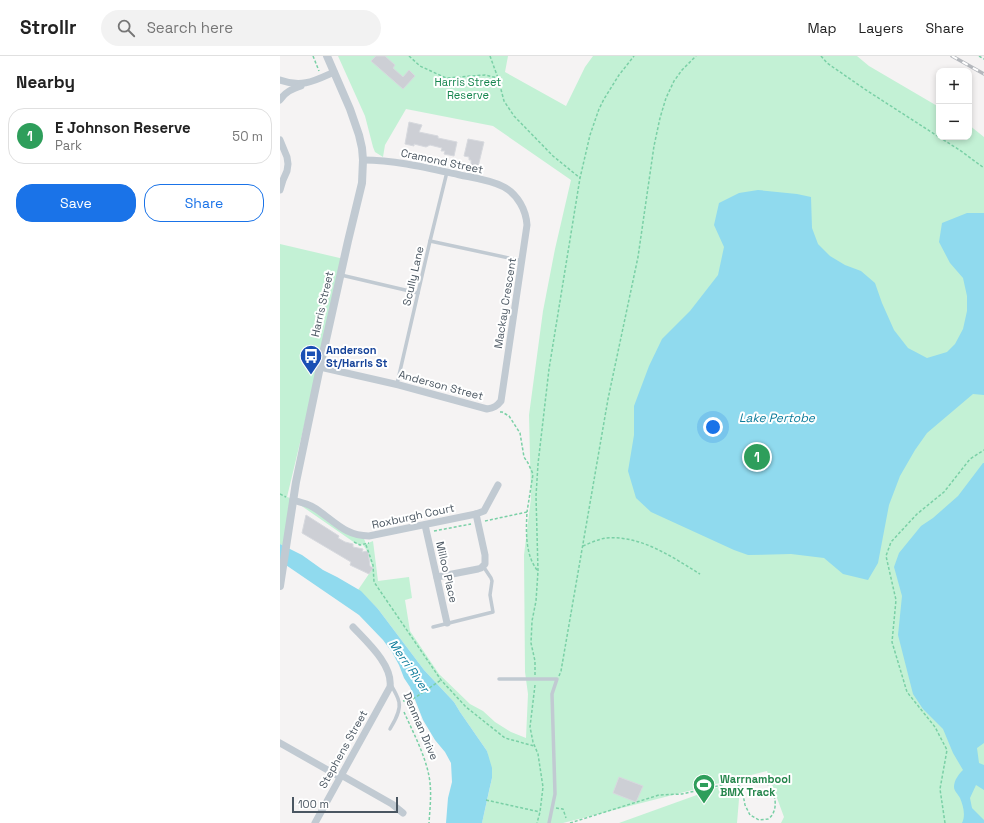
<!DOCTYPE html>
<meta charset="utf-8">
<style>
:root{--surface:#fff;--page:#f2f2f2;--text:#222;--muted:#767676;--line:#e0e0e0;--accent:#1a73e8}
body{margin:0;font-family:"Space Grotesk",sans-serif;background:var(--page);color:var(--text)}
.controls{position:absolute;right:12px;top:12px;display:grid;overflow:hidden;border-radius:8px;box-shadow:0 2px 6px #0003}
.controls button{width:36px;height:36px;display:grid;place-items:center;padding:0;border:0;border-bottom:1px solid var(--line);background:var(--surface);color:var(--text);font:20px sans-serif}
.scale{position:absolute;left:12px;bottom:10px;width:106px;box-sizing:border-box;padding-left:4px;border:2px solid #4a5661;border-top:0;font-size:11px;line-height:14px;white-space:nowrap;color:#4a5661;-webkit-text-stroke:3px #fff;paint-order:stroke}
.you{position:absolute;left:433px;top:371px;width:14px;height:14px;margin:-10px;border:3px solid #fff;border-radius:50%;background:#1a73e8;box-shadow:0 0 0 6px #1a73e833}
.badge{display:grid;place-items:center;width:26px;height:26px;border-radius:50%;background:var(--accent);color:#fff;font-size:13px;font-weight:700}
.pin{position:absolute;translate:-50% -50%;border:2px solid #fff;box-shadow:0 1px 4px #0006}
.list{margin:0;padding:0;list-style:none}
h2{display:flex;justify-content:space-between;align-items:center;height:52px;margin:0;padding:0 16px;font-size:17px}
h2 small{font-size:13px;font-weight:400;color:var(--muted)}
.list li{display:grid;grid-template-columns:26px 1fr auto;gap:12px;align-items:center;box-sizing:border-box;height:56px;margin:0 8px 8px;padding:0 8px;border:1px solid var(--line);border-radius:16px}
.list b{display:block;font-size:15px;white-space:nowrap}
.list p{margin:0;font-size:13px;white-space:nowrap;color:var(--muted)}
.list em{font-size:13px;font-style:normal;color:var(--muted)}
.actions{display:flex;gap:8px;padding:12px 16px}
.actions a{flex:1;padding:9px 0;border:1px solid var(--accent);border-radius:16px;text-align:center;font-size:14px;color:var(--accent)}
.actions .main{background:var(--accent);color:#fff}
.icon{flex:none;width:22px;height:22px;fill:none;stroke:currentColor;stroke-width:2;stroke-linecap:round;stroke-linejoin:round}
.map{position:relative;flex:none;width:704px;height:767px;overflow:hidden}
header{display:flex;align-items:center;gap:24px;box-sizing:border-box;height:56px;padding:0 20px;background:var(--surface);border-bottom:1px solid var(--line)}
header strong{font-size:19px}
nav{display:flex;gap:22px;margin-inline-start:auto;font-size:14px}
.search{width:280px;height:36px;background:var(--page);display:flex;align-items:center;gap:10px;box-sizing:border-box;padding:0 14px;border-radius:22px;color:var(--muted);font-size:15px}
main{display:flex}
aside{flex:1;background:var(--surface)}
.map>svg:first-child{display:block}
.green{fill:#c3f1d5}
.water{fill:#90daee}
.building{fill:#cdcfd5;stroke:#d7d9de}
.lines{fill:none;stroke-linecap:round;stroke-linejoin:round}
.path{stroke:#7ad0a6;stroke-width:1.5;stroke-dasharray:3 2;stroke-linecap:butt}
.service{stroke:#c1cad2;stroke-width:3.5}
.minor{stroke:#c1cad2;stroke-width:7}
.tertiary{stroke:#c1cad2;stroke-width:8}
.rail-casing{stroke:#b5b8bd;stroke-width:3.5}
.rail{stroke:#fff;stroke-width:2;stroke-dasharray:6;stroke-linecap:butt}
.labels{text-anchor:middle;stroke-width:4;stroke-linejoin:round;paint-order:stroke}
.park-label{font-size:11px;fill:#17864f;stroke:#fff}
.street-label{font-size:11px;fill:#4a5661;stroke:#fff}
.transit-label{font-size:11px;font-weight:bold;fill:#164399;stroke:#fff;text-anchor:start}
.leisure-label{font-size:11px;font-weight:bold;fill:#27864d;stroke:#fff;text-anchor:start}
.water-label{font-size:12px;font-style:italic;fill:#0c7c9b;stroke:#fff}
</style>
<header>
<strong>Strollr</strong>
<div class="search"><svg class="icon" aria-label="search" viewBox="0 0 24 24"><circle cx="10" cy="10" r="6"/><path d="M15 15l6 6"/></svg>Search here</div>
<nav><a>Map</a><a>Layers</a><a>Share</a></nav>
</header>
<main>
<aside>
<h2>Nearby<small></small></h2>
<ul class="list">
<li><span class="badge" style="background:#2e9e5b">1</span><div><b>E Johnson Reserve</b><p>Park</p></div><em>50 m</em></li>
</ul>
<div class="actions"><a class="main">Save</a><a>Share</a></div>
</aside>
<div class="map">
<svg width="704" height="767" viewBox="0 0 704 767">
<rect width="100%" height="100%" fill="#f5f3f3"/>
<g class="green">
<path d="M58,0H228L225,16L286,50L305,11L313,0H577L589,10L659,51V81H689V69L704,81V767H501L504,761L487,715L283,767H202L212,722L207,695L180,656L174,646L144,614L98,553L81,536L78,534L93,512C88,503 90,496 82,488L80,489L75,487L13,444L6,491L0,488V188L64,203L7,441L27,447L48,462L83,480L86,488L93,485L98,525L129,521L132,542L125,544L130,575L159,618L190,648L203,655L215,666L231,676L246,682L248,638L245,616L244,499L251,442L249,359L263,255L275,193L291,124L213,70L126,53L105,89L103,101L95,96L93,91L85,60Z"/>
<path d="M439,731H460L457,767H339Z"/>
</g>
<g class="water">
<path d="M478,134L517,138L531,141L532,172L538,188L550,200L565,209L581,215L595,227L602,247L614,274L628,292L647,302L667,296L675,288L683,273L687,255V240L683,222L670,207L659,186L662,167L687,157H704V339L693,338L647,377L635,394L620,420L609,449L598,507L588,524L563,518L544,502L511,498L468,499L454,494L371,456L356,442L348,415L354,379V350L369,310L382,283L410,255L438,219L444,191L434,169L439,147L459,137Z"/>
<path d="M703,407H704V687L697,692L699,707L704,709V734L696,729L690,742L692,752L704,764V767H682C686,759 683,749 680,742C678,738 674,735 674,731C674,724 679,718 683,714L673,697L663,673L643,653L633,638L618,579L622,540L614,511L619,497L641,470L653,462L678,440Z"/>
<path d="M0,488L22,499L43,514L57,521L81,535L98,553L144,614L174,646L180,656L207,695L212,712V722L209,735L202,767H166L168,742L172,726L171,707L165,696L155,684L143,664L130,631L124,622L119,609L112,596L103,584L79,559L0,505Z"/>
</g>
<g class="building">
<path d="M96,0H105L115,9L113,12L123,21L129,14L135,20L123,33L91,5Z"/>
<path d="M129,66L142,69L139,76L158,80V82L177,86L174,100L164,98L165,95H161L162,92L150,89L146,91L134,88V90L125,88Z"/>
<path d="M188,83L204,86L198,111L191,110V104H189V101L184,100Z"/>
<path d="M26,459L59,480L58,482L65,486L73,488V491L83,493L82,496L88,495L90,510L93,512L89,518L70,509L71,506L22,477Z"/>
<path d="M339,721L363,730L356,746L333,737Z"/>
</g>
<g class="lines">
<g class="path">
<path d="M33,0L39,15"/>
<path d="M129,0L140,10L166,22L205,19L218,22"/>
<path d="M210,0L218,22L224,45L234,60L273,100L300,122"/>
<path d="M541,0L547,7L586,34L659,81"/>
<path d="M699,0L704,3"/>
<path d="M659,81L681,95L704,112"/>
<path d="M220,356H222L229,360L240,377L244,401L248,407L253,418L247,456"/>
<path d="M0,438L6,441"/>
<path d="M205,465L247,456C246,475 245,498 257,514"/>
<path d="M154,475L191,468"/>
<path d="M74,486L80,489L89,487"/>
<path d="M86,489L93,509L94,526L161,624L186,651L225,682L254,690"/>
<path d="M303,490C310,487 319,483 326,482C361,479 392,501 420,518"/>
<path d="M255,619V605L251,587L252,565L256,545L258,515L256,440L258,408L269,313L300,122L310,79L319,53L324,43L339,19L354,0"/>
<path d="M279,620L281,615L328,343L358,201L374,90L380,62L386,42L394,25L402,14L416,0"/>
<path d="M255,629L250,671L253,686L258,698L263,731L260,756L257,767"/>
<path d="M123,645L133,643L161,624"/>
<path d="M124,656C133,676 145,699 149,720C152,736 150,751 149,767"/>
<path d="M206,744L260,756"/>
<path d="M276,752L283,753L286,762"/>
<path d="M290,767L379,739L402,738L455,726L462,733L465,749L470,759L479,764L488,763C489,762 491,761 492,759C501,746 490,721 473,721C468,721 461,725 455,726"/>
<path d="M665,767L660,733L667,694L655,671L627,636L612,586L616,544L606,500L611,486L637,458L664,436L690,403L704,394"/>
</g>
<g class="service">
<path d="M150,185L243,205"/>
<path d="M61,219L138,237"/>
<path d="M117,328L150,185L167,116"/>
<path d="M153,571L213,556L210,539L212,525L211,522L203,510"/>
<path d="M219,623H277L272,638L275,738L269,767"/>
<path d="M110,673C114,666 121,655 119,646C118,641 114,634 111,629"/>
</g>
<g class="minor">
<path d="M0,24C22,32 34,25 54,16"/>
<path d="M0,44C5,36 12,33 21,30"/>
<path d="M0,84L7,101L8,108L7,115L3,124L0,134"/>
<path d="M40,311L119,329L207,353C214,352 217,350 221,345L247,169C246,154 238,139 224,131C211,124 195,122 180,119C148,112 116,104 83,104"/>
<path d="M13,444C19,446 26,447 31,450C37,453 42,457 47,461C61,472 71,480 89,480L196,458L204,455L218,429"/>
<path d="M145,469L167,567"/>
<path d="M157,521L198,513L201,512L205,508V499L196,458"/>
<path d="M0,687L60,721"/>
<path d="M61,719L112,748L123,757"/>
<path d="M35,767L110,631C113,609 87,586 73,571"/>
</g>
<path class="tertiary" d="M0,530L16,426L40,311L68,185L82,127L83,104L82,92L79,79L70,53L47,0"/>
<g class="rail-casing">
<path id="rail" d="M672,0L704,18"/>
</g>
<use href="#rail" class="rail"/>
</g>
<defs>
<g id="bus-pin" transform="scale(1.15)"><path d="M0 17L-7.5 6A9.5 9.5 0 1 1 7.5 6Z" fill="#1a4fb4" stroke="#fff"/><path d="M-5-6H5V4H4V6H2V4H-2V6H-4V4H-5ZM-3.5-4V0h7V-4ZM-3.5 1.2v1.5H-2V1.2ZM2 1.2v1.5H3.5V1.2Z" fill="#fff"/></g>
<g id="stadium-pin" transform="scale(1.15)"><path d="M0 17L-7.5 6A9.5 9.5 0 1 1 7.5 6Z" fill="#2e9e5b" stroke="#fff"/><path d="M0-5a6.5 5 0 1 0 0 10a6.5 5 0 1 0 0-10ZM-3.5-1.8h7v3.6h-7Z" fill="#fff"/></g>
</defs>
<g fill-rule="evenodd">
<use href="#bus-pin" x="31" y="300"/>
<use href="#stadium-pin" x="424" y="729"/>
</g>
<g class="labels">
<g class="park-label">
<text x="188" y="30">Harris Street<tspan x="188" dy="13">Reserve</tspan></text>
</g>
<g class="street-label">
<text transform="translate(162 105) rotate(12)" y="4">Cramond Street</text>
<text transform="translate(133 220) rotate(-77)" y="4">Scully Lane</text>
<text transform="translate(225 247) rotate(-81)" y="4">Mackay Crescent</text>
<text transform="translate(42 248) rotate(-77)" y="4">Harris Street</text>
<text transform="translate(161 329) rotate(15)" y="4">Anderson Street</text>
<text transform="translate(133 460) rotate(-12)" y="4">Roxburgh Court</text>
<text transform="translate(167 516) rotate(77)" y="4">Milloo Place</text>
<text transform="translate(141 670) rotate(67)" y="4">Denman Drive</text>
<text transform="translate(63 693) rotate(-61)" y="4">Stephens Street</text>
</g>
<g class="transit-label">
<text x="46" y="298">Anderson<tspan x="46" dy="13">St/Harris St</tspan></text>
</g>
<g class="leisure-label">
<text x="440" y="727">Warrnambool<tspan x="440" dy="13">BMX Track</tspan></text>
</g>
<g class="water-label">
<text x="497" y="366">Lake Pertobe</text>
<text transform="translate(129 610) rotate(55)" y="4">Merri River</text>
</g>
</g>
</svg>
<div class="controls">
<button>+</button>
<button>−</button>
</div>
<div class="scale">100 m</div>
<div class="you"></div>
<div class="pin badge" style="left:477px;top:401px;background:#2e9e5b">1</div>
</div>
</main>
